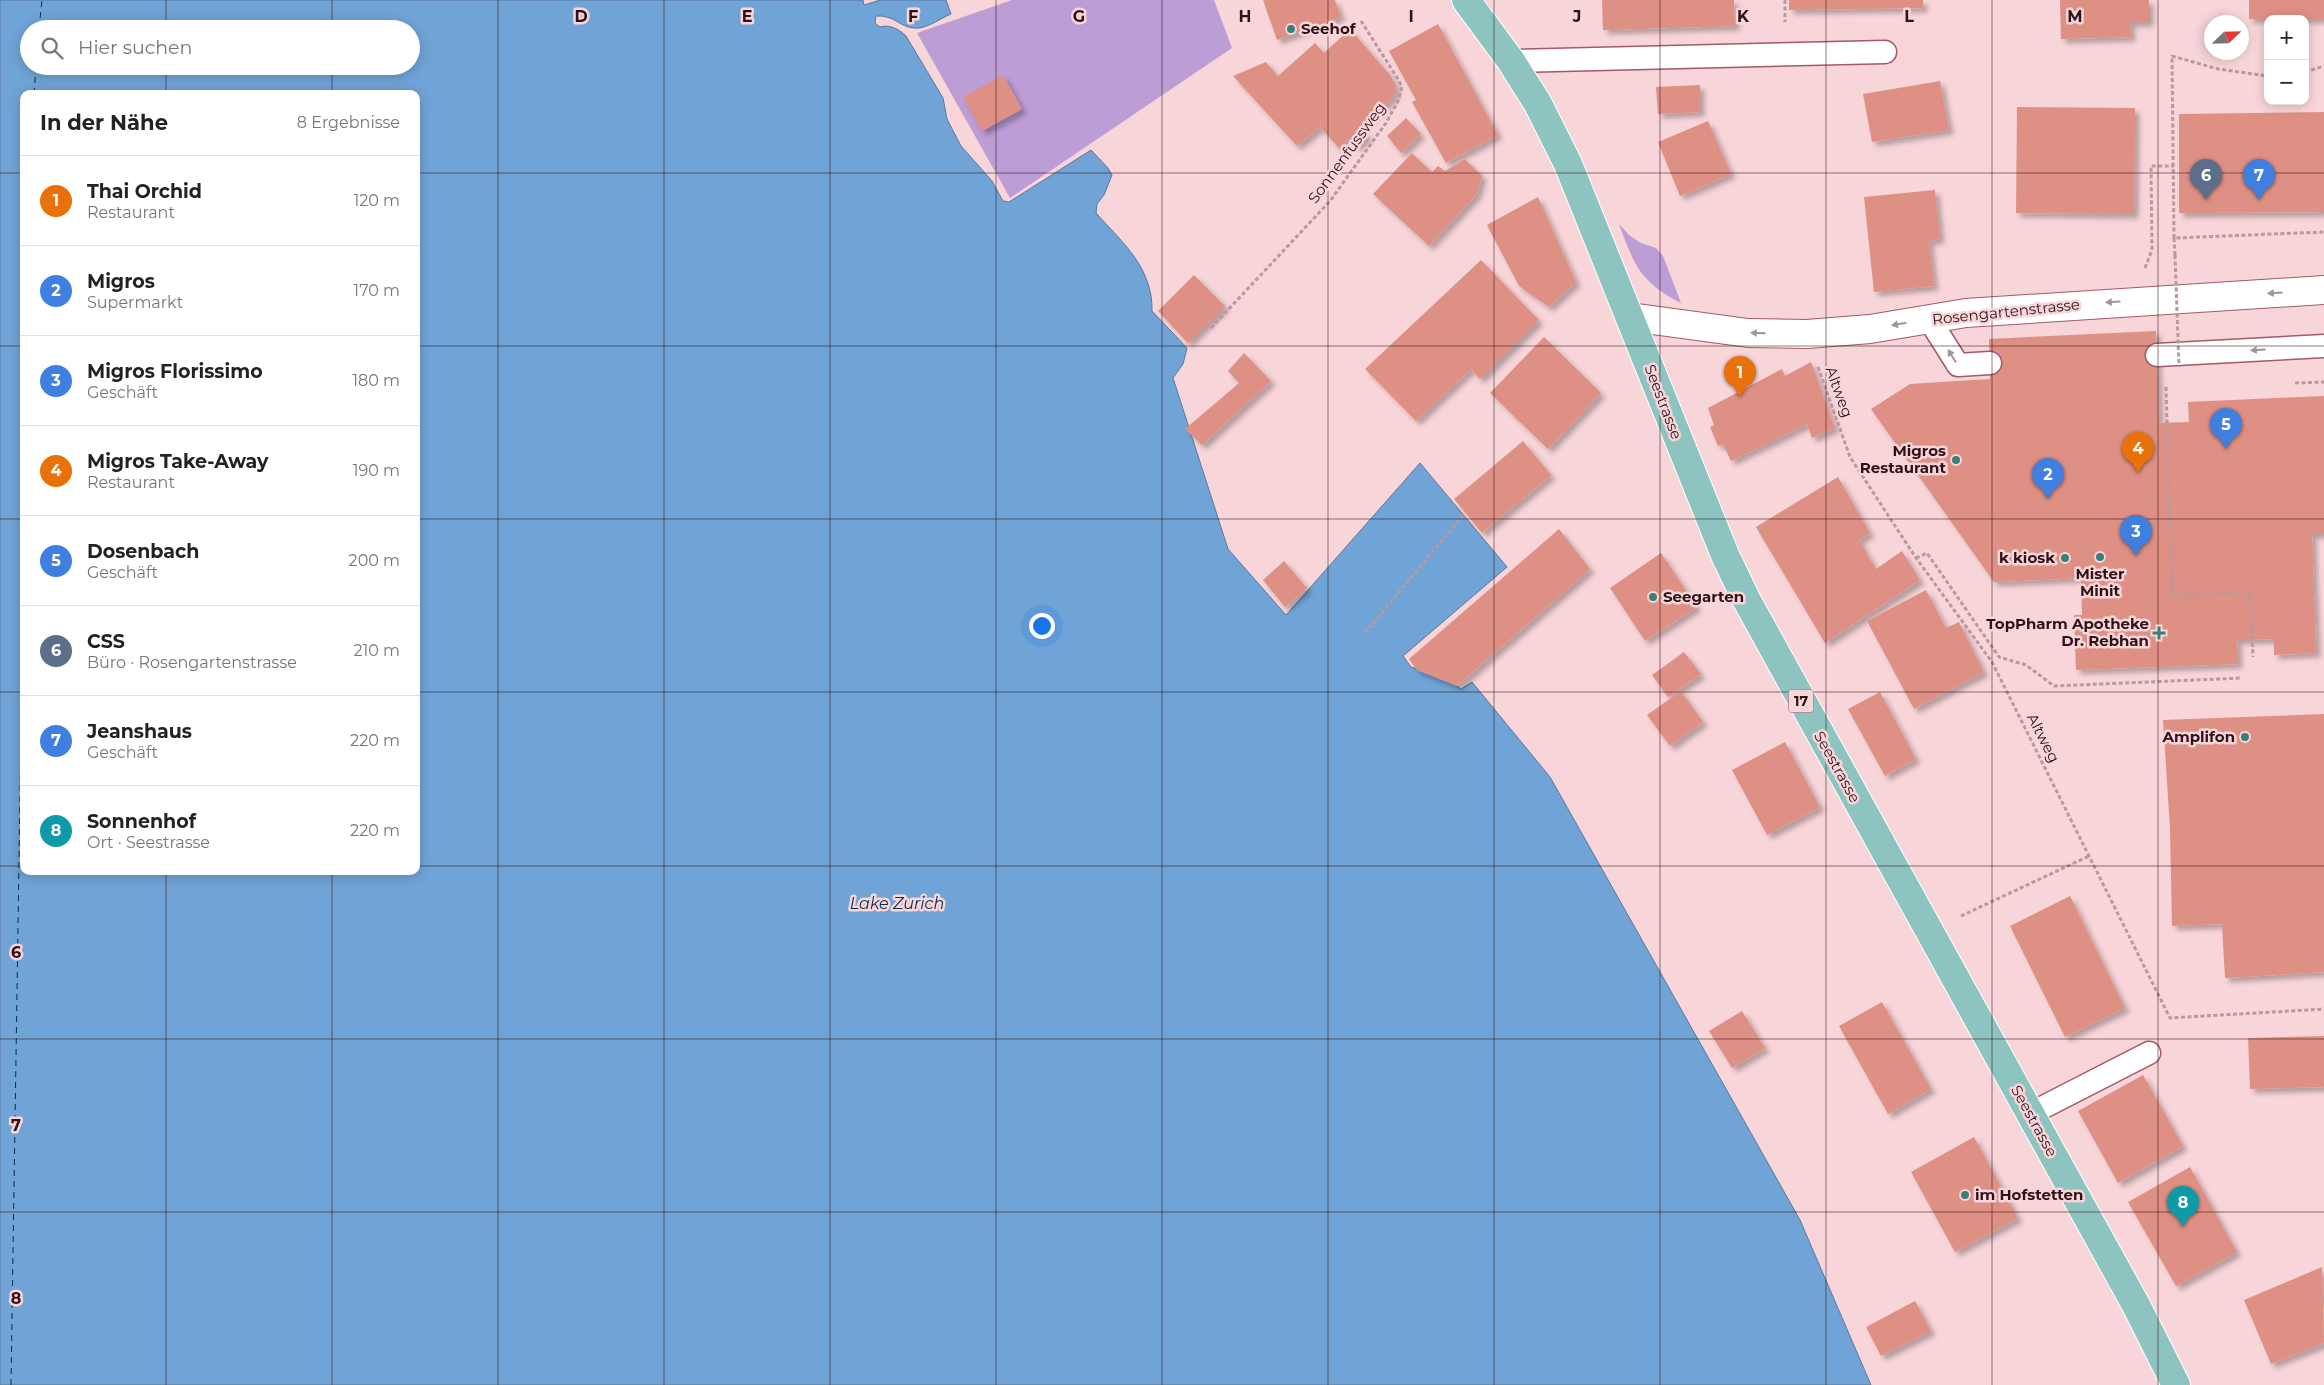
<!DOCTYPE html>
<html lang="de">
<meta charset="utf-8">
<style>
:root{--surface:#fff;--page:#f2f2f2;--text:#222;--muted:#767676;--line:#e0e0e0;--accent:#2563eb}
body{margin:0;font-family:Montserrat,sans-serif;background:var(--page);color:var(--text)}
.controls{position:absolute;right:15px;top:15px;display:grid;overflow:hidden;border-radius:10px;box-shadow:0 2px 12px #0003}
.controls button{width:45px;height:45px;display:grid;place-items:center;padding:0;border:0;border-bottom:1px solid var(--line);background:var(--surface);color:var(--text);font:25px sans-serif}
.compass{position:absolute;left:2204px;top:15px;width:45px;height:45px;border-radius:50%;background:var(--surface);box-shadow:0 2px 12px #0003;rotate:67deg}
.you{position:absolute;left:1041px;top:625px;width:18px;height:18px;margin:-12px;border:4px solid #fff;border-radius:50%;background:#1a73e8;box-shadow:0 0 0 8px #1a73e833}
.badge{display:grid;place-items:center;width:32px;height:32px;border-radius:50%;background:var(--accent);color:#fff;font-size:16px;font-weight:700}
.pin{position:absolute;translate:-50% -41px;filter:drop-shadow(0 1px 2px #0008)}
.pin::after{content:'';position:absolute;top:26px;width:18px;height:15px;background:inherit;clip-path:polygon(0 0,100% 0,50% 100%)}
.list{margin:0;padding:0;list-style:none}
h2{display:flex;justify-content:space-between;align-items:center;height:65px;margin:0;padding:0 20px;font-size:21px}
h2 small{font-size:16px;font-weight:400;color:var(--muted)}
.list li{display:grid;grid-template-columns:32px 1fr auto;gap:15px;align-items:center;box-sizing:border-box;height:90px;padding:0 20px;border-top:1px solid var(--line)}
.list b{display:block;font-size:19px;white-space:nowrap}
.list p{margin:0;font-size:16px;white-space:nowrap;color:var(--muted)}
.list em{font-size:16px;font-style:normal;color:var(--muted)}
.icon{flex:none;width:28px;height:28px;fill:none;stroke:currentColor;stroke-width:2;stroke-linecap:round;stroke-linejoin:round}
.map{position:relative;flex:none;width:2324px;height:1385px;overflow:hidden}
.search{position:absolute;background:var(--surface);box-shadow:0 2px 12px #0003;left:20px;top:20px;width:400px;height:55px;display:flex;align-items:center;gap:12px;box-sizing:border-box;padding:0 18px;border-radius:28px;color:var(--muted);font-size:19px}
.panel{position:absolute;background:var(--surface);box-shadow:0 2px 12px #0003;left:20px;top:90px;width:400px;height:785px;border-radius:10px}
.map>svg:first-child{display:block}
.green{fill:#bc9dd6}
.water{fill:#70a3d6;stroke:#5c789d;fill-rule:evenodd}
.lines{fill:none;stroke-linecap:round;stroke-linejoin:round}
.ferry{stroke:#062d4e;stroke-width:1;stroke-dasharray:6 5;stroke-linecap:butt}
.building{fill:#df9084;filter:url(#shadow)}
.lane-casing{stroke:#a35966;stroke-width:25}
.street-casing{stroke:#a35966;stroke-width:30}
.primary-casing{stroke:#fff;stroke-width:30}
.path{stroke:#ba989d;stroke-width:3;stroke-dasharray:4 2.5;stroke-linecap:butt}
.lane{stroke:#fff;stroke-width:22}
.street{stroke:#fff;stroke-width:28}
.primary{stroke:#8ec4c0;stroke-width:28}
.path-bridge{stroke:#ba989d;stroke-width:3;stroke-dasharray:4 2.5;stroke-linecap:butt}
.oneway{fill:#a19497}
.grid{fill:none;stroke:#2f1218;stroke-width:1;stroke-opacity:0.55}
.poi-dot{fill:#387f7a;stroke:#f8d5d9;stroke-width:2}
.labels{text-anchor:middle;stroke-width:5;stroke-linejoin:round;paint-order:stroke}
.shield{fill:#f8d5d9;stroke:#6b4c52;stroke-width:1}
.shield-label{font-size:14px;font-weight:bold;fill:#2f1218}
.poi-label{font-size:15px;font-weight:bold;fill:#2f1218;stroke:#f8d5d9;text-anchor:end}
.street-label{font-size:15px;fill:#2f1218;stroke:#f8d5d9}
.water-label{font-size:16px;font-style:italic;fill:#062d4e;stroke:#f8d5d9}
.grid-label{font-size:16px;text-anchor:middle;font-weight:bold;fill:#2f1218;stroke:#f8d5d9;stroke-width:5;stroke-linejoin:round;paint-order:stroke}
</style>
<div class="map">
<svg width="2324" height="1385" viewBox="0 0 2324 1385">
<defs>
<filter id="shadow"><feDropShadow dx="4.5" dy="4.5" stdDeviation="2.5" flood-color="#0004"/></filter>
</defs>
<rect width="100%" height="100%" fill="#f8d5d9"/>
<g class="green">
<path d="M1012,0H1214L1232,48L1010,198L917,33Z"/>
<path d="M1619,224L1629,235L1641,243L1656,248L1663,256L1681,303C1640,282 1634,265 1619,224Z"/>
</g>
<path class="water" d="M0,0H863L864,5L880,0H946L951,14C941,18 925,30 914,28C899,27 895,15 876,16L875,23L880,27C889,24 899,29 906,36L943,98L947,119L961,146L992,181L1003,201L1009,202L1091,150L1108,168L1112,175L1104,195L1097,204L1096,213C1123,243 1153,268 1152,311L1187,348L1183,364L1173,378L1228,549L1286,615L1420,463L1507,567L1403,656L1411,667L1450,680L1461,689L1472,682L1550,777L1800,1220L1871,1385H0ZM29,29H411V66H29ZM24,94H416V871H24Z"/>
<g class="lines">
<g class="ferry">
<path d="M39,29L42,0"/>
<path d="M34,94L36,66"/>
<path d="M11,1385L24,534"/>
</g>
</g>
<g class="building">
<path d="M1263,0H1335L1341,17L1277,40Z"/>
<path d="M1602,0H1734L1735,26L1603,30Z"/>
<path d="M1789,0H1923V8L1789,10Z"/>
<path d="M2060,0H2149V22H2130L2131,37L2061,39Z"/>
<rect x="2249" y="0" width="75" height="19"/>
<path d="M1438,24L1498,135L1446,163L1412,102L1416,100L1389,51Z"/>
<path d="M1350,29L1390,75L1396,85L1394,96L1360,128L1368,136L1356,147L1348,139L1339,148L1320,127L1297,146L1233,76L1266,62L1278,76L1315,43L1324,53Z"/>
<path d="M1003,75L1022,109L982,131L963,97Z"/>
<path d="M1940,81L1949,130L1872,142L1863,94Z"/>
<path d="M1700,85V112L1658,114L1656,87Z"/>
<path d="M2017,107L2135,108L2134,214L2016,213Z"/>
<path d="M2324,112V212L2179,213V114Z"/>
<path d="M1406,118L1421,134L1401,153L1387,136Z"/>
<path d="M1708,121L1731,174L1680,196L1658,142Z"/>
<path d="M1412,153L1432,172L1438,166L1445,171L1465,159L1482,176L1477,194L1429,246L1373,194Z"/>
<path d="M1935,190L1940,239L1929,241L1934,286L1874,292L1864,197Z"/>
<path d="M1538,197L1576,282L1549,307L1519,286L1487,225Z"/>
<path d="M1481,260L1539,320L1480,379L1471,369L1416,421L1365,369Z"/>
<path d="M1194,275L1225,306L1188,343L1158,311Z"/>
<path d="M2156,331L2159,423L2189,422L2188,402L2324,396V534H2312L2316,653L2274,655V639L2237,640L2238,664L2076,670L2074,615H2082L2081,578L1994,582L1871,409L1910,384L1990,379L1989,339Z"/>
<path d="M1544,337L1601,393L1548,449L1490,393Z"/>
<path d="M1244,353L1271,381L1202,445L1185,429L1239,383L1228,371Z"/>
<path d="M1811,362L1835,428L1812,438L1807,424L1731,461L1723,444L1718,446L1710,427L1714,425L1708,408L1782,369L1785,376Z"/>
<path d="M1523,441L1551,475L1482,533L1454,499Z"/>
<path d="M1838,477L1870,533L1859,540L1876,569L1902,551L1920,580L1825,643L1756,527Z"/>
<path d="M1559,529L1590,569L1457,686L1417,670L1409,659Z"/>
<path d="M1661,553L1697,607L1645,641L1610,588Z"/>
<path d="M1284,561L1307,588L1285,607L1263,580Z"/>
<path d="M1926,590L1946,628L1959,622L1984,672L1914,709L1867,621Z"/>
<path d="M1684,652L1701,674L1668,697L1652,675Z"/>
<path d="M1681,691L1703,722L1670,746L1647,715Z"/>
<path d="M1880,692L1916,759L1885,776L1848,709Z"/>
<path d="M2324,714V972L2225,978L2222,924L2172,926L2170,828L2163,720Z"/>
<path d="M1785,742L1820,807L1767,835L1732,770Z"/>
<path d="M2070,896L2125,1008L2065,1037L2010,926Z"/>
<path d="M1882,1002L1931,1089L1888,1114L1839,1026Z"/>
<path d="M1742,1011L1765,1048L1732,1068L1709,1031Z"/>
<path d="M2324,1036V1087L2250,1089L2248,1038Z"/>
<path d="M2143,1075L2183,1146L2118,1183L2078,1111Z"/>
<path d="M1974,1137L2018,1218L1955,1252L1911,1172Z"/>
<path d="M2190,1167L2237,1252L2176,1286L2128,1202Z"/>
<path d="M2322,1267L2324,1343L2271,1364L2244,1300Z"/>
<path d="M1915,1301L1931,1331L1881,1356L1866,1327Z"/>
</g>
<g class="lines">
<g class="lane-casing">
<g id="lane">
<path d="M1511,61L1885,52"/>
<path d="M1929,319L1958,365L1990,363"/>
<path d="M2157,355L2324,346"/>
<path d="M2030,1114L2149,1053"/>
</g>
</g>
<g class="street-casing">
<path id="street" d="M1630,317L1748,333L1807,334L1870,329L1966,313L2324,290"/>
</g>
<g class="primary-casing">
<path id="primary" d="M1466,0L1511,61L1538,104L1568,164L1725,555L1746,599L2137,1307L2176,1385"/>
</g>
<g class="path">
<path d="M1785,0V22"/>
<path d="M2305,72L2324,66"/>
<path d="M2174,238L2172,56L2218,69L2268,76"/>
<path d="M2175,255L2174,238L2324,232"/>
<path d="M2145,268L2152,250L2151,166H2174"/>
<path d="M1211,328L1330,201L1386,123L1398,101L1402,87L1398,79L1361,21"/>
<path d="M1818,367L1850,457L1916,558L1992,662L2170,1018L2324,1009"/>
<path d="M2295,383L2324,382"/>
<path d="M2166,387L2172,596L2250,592L2253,657"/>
<path d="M1916,558L1927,553L1999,657L2026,665L2054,686L2242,678"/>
<path d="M1365,633L1465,513"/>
<path d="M1961,916L2089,856"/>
</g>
<use href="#lane" class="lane"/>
<use href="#street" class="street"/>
<use href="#primary" class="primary"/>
<path class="path-bridge" d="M2175,255L2179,367"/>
</g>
<defs><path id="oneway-solid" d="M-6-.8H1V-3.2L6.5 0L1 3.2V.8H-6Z" transform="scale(1.25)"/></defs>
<g class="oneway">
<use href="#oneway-solid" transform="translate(2275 293) rotate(177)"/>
<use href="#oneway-solid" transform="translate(2113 302) rotate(176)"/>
<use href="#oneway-solid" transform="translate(1899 324) rotate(170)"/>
<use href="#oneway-solid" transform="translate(1758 333) rotate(-178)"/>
<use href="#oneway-solid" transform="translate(2258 350) rotate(177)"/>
<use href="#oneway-solid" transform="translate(1952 356) rotate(-122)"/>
</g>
<path class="grid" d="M166,0V29M332,0V29M498,0V1385M664,0V1385M830,0V1385M996,0V1385M1162,0V1385M1328,0V1385M1494,0V1385M1660,0V1385M1826,0V1385M1992,0V1385M2158,0V1385M166,66V94M332,66V94M0,173H24M416,173H2324M0,346H24M416,346H2324M0,519H24M416,519H2324M0,692H24M416,692H2324M0,866H24M416,866H2324M166,871V1385M332,871V1385M0,1039H2324M0,1212H2324"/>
<g class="poi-dot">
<circle cx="1291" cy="29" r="5"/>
<circle cx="1956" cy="460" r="5"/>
<circle cx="2100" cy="557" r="5"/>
<circle cx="2065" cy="558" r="5"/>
<circle cx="1653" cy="597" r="5"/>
<path d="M2156.5 625.5h5v5h5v5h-5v5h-5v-5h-5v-5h5z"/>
<circle cx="2245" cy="737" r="5"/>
<circle cx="1965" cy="1195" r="5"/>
</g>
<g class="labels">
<rect class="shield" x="1788.5" y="689.5" width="25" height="23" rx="4"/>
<g class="shield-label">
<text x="1801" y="706">17</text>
</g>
<g class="poi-label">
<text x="1301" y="34" text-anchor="start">Seehof</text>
<text x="1946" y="456">Migros<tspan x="1946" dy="17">Restaurant</tspan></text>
<text x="2055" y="563">k kiosk</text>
<text x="2100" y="579" text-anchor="middle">Mister<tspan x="2100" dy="17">Minit</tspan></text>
<text x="1663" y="602" text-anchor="start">Seegarten</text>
<text x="2149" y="629">TopPharm Apotheke<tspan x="2149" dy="17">Dr. Rebhan</tspan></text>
<text x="2235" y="742">Amplifon</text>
<text x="1975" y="1200" text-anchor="start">im Hofstetten</text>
</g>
<g class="street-label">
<text transform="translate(1347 153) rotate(-54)" y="5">Sonnenfussweg</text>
<text transform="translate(2006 312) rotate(-6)" y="5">Rosengartenstrasse</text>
<text transform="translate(1839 392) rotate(70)" y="5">Altweg</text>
<text transform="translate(1663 402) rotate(69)" y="5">Seestrasse</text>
<text transform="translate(2043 738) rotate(63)" y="5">Altweg</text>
<text transform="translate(1837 767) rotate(61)" y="5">Seestrasse</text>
<text transform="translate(2034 1121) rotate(61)" y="5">Seestrasse</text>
</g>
<g class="water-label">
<text x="897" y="909">Lake Zurich</text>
</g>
</g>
<g class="grid-label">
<text x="581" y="22">D</text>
<text x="747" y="22">E</text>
<text x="913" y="22">F</text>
<text x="1079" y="22">G</text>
<text x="1245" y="22">H</text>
<text x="1411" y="22">I</text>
<text x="1577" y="22">J</text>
<text x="1743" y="22">K</text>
<text x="1909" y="22">L</text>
<text x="2075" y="22">M</text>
<text x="16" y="958">6</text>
<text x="16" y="1131">7</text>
<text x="16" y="1304">8</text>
</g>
</svg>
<div class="controls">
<button>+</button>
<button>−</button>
</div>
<svg class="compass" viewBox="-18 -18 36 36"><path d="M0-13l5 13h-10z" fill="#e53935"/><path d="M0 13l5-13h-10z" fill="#767676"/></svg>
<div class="you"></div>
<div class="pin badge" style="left:1740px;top:397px;background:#e8710a">1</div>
<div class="pin badge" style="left:2048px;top:499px;background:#3f7fe0">2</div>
<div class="pin badge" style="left:2136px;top:556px;background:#3f7fe0">3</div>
<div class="pin badge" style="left:2138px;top:473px;background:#e8710a">4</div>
<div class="pin badge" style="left:2226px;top:449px;background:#3f7fe0">5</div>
<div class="pin badge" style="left:2206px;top:200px;background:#5c6f8a">6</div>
<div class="pin badge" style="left:2259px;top:200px;background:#3f7fe0">7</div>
<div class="pin badge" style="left:2183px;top:1227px;background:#0f9aa8">8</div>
<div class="search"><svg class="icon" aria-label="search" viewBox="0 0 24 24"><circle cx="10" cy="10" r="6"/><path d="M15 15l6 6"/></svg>Hier suchen</div>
<section class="panel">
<h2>In der Nähe<small>8 Ergebnisse</small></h2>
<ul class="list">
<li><span class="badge" style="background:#e8710a">1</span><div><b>Thai Orchid</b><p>Restaurant</p></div><em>120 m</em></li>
<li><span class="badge" style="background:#3f7fe0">2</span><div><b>Migros</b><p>Supermarkt</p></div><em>170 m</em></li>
<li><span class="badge" style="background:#3f7fe0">3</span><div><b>Migros Florissimo</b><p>Geschäft</p></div><em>180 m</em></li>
<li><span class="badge" style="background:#e8710a">4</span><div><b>Migros Take-Away</b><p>Restaurant</p></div><em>190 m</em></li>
<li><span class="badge" style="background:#3f7fe0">5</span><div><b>Dosenbach</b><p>Geschäft</p></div><em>200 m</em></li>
<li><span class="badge" style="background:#5c6f8a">6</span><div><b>CSS</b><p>Büro · Rosengartenstrasse</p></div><em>210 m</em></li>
<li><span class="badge" style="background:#3f7fe0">7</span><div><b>Jeanshaus</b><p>Geschäft</p></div><em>220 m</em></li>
<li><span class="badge" style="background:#0f9aa8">8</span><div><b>Sonnenhof</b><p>Ort · Seestrasse</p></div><em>220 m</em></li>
</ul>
</section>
</div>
